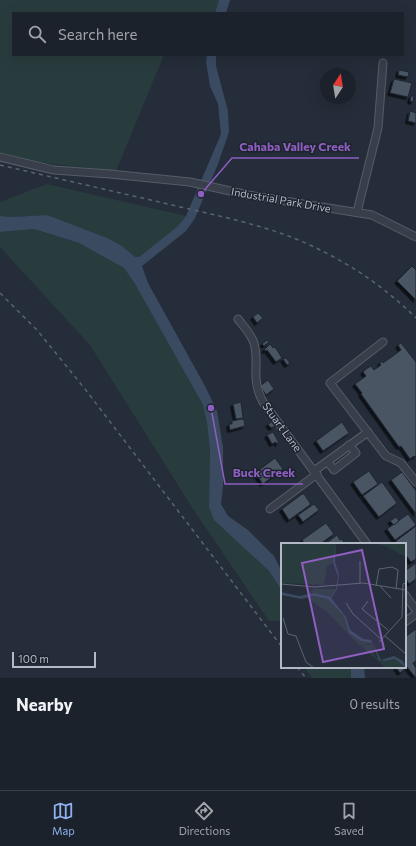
<!DOCTYPE html>
<style>
:root{--surface:#1b222b;--page:#242a33;--text:#f1f3f6;--muted:#a0a4a9;--line:#393f47;--accent:#8eb1f0}
body{margin:0;font-family:Commissioner,sans-serif;background:var(--page);color:var(--text)}
.compass{position:absolute;left:320px;top:68px;width:36px;height:36px;border-radius:50%;background:var(--surface);box-shadow:0 4px 16px #0002;rotate:12deg}
.scale{position:absolute;left:12px;bottom:10px;width:84px;box-sizing:border-box;padding-left:4px;border:2px solid #b3bac6;border-top:0;font-size:11px;line-height:14px;white-space:nowrap;color:#b3bac6;-webkit-text-stroke:3px #1d242f;paint-order:stroke}
.list{margin:0;padding:0;list-style:none}
h2{display:flex;justify-content:space-between;align-items:center;height:52px;margin:0;padding:0 16px;font-size:17px}
h2 small{font-size:13px;font-weight:400;color:var(--muted)}
.icon{flex:none;width:22px;height:22px;fill:none;stroke:currentColor;stroke-width:2;stroke-linecap:round;stroke-linejoin:round}
.map{position:relative;flex:none;width:416px;height:678px;overflow:hidden}
.search{position:absolute;background:var(--surface);box-shadow:0 4px 16px #0002;left:12px;right:12px;top:12px;height:44px;display:flex;align-items:center;gap:10px;box-sizing:border-box;padding:0 14px;border-radius:0px;color:var(--muted);font-size:15px}
.sheet{height:112px;background:var(--surface)}
nav{display:flex;justify-content:space-around;align-items:center;box-sizing:border-box;height:56px;border-top:1px solid var(--line);background:var(--surface);font-size:11px;color:var(--muted)}
nav a{display:grid;justify-items:center;gap:2px}
nav .on{color:var(--accent)}
.map>svg:first-child{display:block}
.green{fill:#293c3d}
.water{fill:#3a4a61}
.building{fill:#4a5463;stroke:#1f2631;filter:url(#shadow)}
.lines{fill:none;stroke-linecap:round;stroke-linejoin:round}
.minor-casing{stroke:#565d68;stroke-width:9}
.minor{stroke:#383f4a;stroke-width:7}
.rail{stroke:#5a6371;stroke-width:1.5;stroke-dasharray:4 4;stroke-linecap:butt}
.labels{text-anchor:middle;stroke-width:3;stroke-linejoin:round;paint-order:stroke}
.street-label{font-size:11px;fill:#b3bac6;stroke:#1d242f}
.inset-road{fill:none;stroke:#5d6571;stroke-width:1}
.view{fill:#8f5ec1;fill-opacity:0.15;stroke:#8f5ec1;stroke-width:2}
.inset-edge{fill:none;stroke:#b3bac6;stroke-width:2}
.leader{fill:none;stroke:#8f5ec1;stroke-width:1.5}
.callout-dot{fill:#8f5ec1;stroke:#1d242f;stroke-width:1.5}
.callout-label{font-size:12px;text-anchor:middle;font-weight:bold;fill:#8f5ec1;stroke:#1d242f;stroke-width:3;stroke-linejoin:round;paint-order:stroke}
</style>
<div class="map">
<svg width="416" height="678" viewBox="0 0 416 678">
<defs>
<filter id="shadow"><feDropShadow dx="-2.5" dy="2.5" stdDeviation="0" flood-color="#0009"/></filter>
</defs>
<rect width="100%" height="100%" fill="#242d39"/>
<g class="green">
<path d="M0,0H219L215,13H13V55H164L116,171L36,162L0,153Z"/>
<path d="M47,184L186,216L178,226L139,257H135L122,246L47,215L12,217L0,216V202Z"/>
<path d="M34,229L79,243L124,268L135,284L203,405L207,423L210,450L209,507L249,552L269,571L282,591V621H269L193,509L90,345L0,247V232Z"/>
<path d="M304,667H351V678H312Z"/>
</g>
<g class="water">
<path d="M219,0H230L226,13H215Z"/>
<path d="M207,55H216V66L228,111L229,132L218,164L195,218L186,231L142,266L148,283L205,386L217,411L223,447V486L221,504L228,516L248,530L274,556L282,572V591L269,571L214,520L209,507L210,450L207,423L203,405L135,284L124,268L79,243L34,229L0,232V216L12,217L47,215L107,238L122,246L135,257H139L178,226L186,216L221,134L218,104L210,86L206,62Z"/>
<path d="M351,667H364L365,678H351Z"/>
</g>
<g class="building">
<path d="M399,70L409,72L408,77L398,75Z"/>
<path d="M394,79L412,83L408,97L390,93Z"/>
<path d="M411,96H414L413,102L410,101Z"/>
<path d="M410,111L416,113V123L408,121Z"/>
<path d="M412,266L416,270V300L397,281Z"/>
<path d="M258,313L263,318L257,323L253,317Z"/>
<path d="M267,340L269,342L264,346L262,344Z"/>
<path d="M401,343L416,362V456L415,457L414,456L410,459L401,446L399,447L361,394L362,393L355,384L366,376L363,372L366,369L371,366L374,370L381,365L380,363L382,361L383,363L401,350L398,345Z"/>
<path d="M270,344L273,348L275,347L282,358L276,362L267,350L265,351L264,350Z"/>
<path d="M286,358L290,363L287,365L283,359Z"/>
<path d="M268,380L274,389L266,395L260,386Z"/>
<path d="M241,402L243,418L236,419L233,404Z"/>
<path d="M242,419L244,420L245,426L230,430L229,424H232V421Z"/>
<path d="M272,422L275,426L271,428L268,424Z"/>
<path d="M342,422L349,433L323,451L316,441Z"/>
<path d="M273,432L279,443L278,444L276,442L272,444L267,435Z"/>
<path d="M275,458L283,469L263,484L255,473Z"/>
<path d="M369,471L378,484L362,495L353,482Z"/>
<path d="M402,472L416,491V514L391,480Z"/>
<path d="M382,482L397,503L379,517L363,496Z"/>
<path d="M302,494H304L310,503V505L289,520L282,509Z"/>
<path d="M314,504L319,510L303,522L298,515Z"/>
<path d="M408,514L416,525L395,540L387,529Z"/>
<path d="M396,517L399,521L394,525L390,521Z"/>
<path d="M326,523L334,534L320,544H305L302,540Z"/>
<path d="M416,526V559L411,562L405,554V544H398L396,541Z"/>
<path d="M337,535L340,540L342,539L345,544H330L328,542Z"/>
<path d="M416,563V579L409,584L405,577V571Z"/>
<path d="M416,629V661L413,663L416,668V678L407,667L400,673L396,667H405V637Z"/>
</g>
<g class="lines">
<g class="minor-casing">
<g id="minor">
<path d="M0,157L54,170L110,174L190,182L248,195L372,215L416,237"/>
<path d="M357,212L378,128L383,63"/>
<path d="M238,319C244,327 251,334 254,343C260,364 250,378 263,402L367,544"/>
<path d="M383,342L330,383L386,456L401,463L416,482"/>
<path d="M328,462L334,470L356,453L349,445"/>
<path d="M314,471L368,432"/>
<path d="M270,509L317,474"/>
<path d="M405,595L416,610"/>
<path d="M405,622L416,614"/>
</g>
</g>
<use href="#minor" class="minor"/>
<g class="rail">
<path d="M0,165L228,218C251,224 274,230 296,239C340,257 382,284 416,318"/>
<path d="M0,293L37,330L85,389L282,647"/>
<path d="M297,667L306,678"/>
</g>
</g>
<g class="labels">
<g class="street-label">
<text transform="translate(281 200) rotate(10)" y="4">Industrial Park Drive</text>
<text transform="translate(282 427) rotate(54)" y="4">Stuart Lane</text>
</g>
</g>
<g transform="translate(281 543)">
<rect width="125" height="125" fill="#242d39"/>
<path d="M0,0H55L52,20L46,23L43,42L0,40ZM94,0L125,1V14L106,4ZM33,46H55L48,54L34,50L23,52ZM33,53L47,56L63,73L68,90L80,98L91,100L79,103L45,68L26,55ZM91,101L94,113L100,118L114,116L124,125H105L80,103Z" fill="#293c3d"/>
<path d="M55,0L54,19L58,32L56,46L50,55L65,74L69,87L82,96L90,97L100,117L113,113L122,118L125,125L114,116L104,118L98,117L91,100L80,98L68,90L63,73L47,56L33,53L20,56L0,52V49L18,53L34,50L49,54L55,46L57,33L52,20Z" fill="#3a4a61"/>
<path class="inset-road" d="M79,18V40M0,41L34,44L82,40L125,47M95,43L98,26L111,24L117,27L115,46M99,43L110,55M87,58L81,66L107,87M65,60L72,71L101,97M2,75L7,91L15,93L25,119L33,125M104,93L125,111M98,99L121,74L122,41L125,40"/>
<path class="view" d="M81,7L103,106L42,119L21,20Z"/>
<rect width="125" height="125" class="inset-edge"/>
</g>
<path class="leader" d="M201 194L232 158H359M211 408L225 484H303"/>
<g class="callout-dot">
<circle cx="201" cy="194" r="4"/>
<circle cx="211" cy="408" r="4"/>
</g>
<g class="callout-label">
<text x="295" y="151">Cahaba Valley Creek</text>
<text x="264" y="477">Buck Creek</text>
</g>
</svg>
<svg class="compass" viewBox="-18 -18 36 36"><path d="M0-13l5 13h-10z" fill="#e53935"/><path d="M0 13l5-13h-10z" fill="#a0a4a9"/></svg>
<div class="scale">100 m</div>
<div class="search"><svg class="icon" aria-label="search" viewBox="0 0 24 24"><circle cx="10" cy="10" r="6"/><path d="M15 15l6 6"/></svg>Search here</div>
</div>
<section class="sheet">
<h2>Nearby<small>0 results</small></h2>
<ul class="list">
</ul>
</section>
<nav>
<a class="on"><svg class="icon" aria-label="map" viewBox="0 0 24 24"><path d="M3 6l6-2 6 2 6-2v14l-6 2-6-2-6 2zM9 4v14M15 6v14"/></svg>Map</a>
<a><svg class="icon" aria-label="directions" viewBox="0 0 24 24"><path d="M12 3l9 9-9 9-9-9zM9 14v-3h6M13 9l2 2-2 2"/></svg>Directions</a>
<a><svg class="icon" aria-label="saved" viewBox="0 0 24 24"><path d="M7 4h10v16l-5-4-5 4z"/></svg>Saved</a>
</nav>
